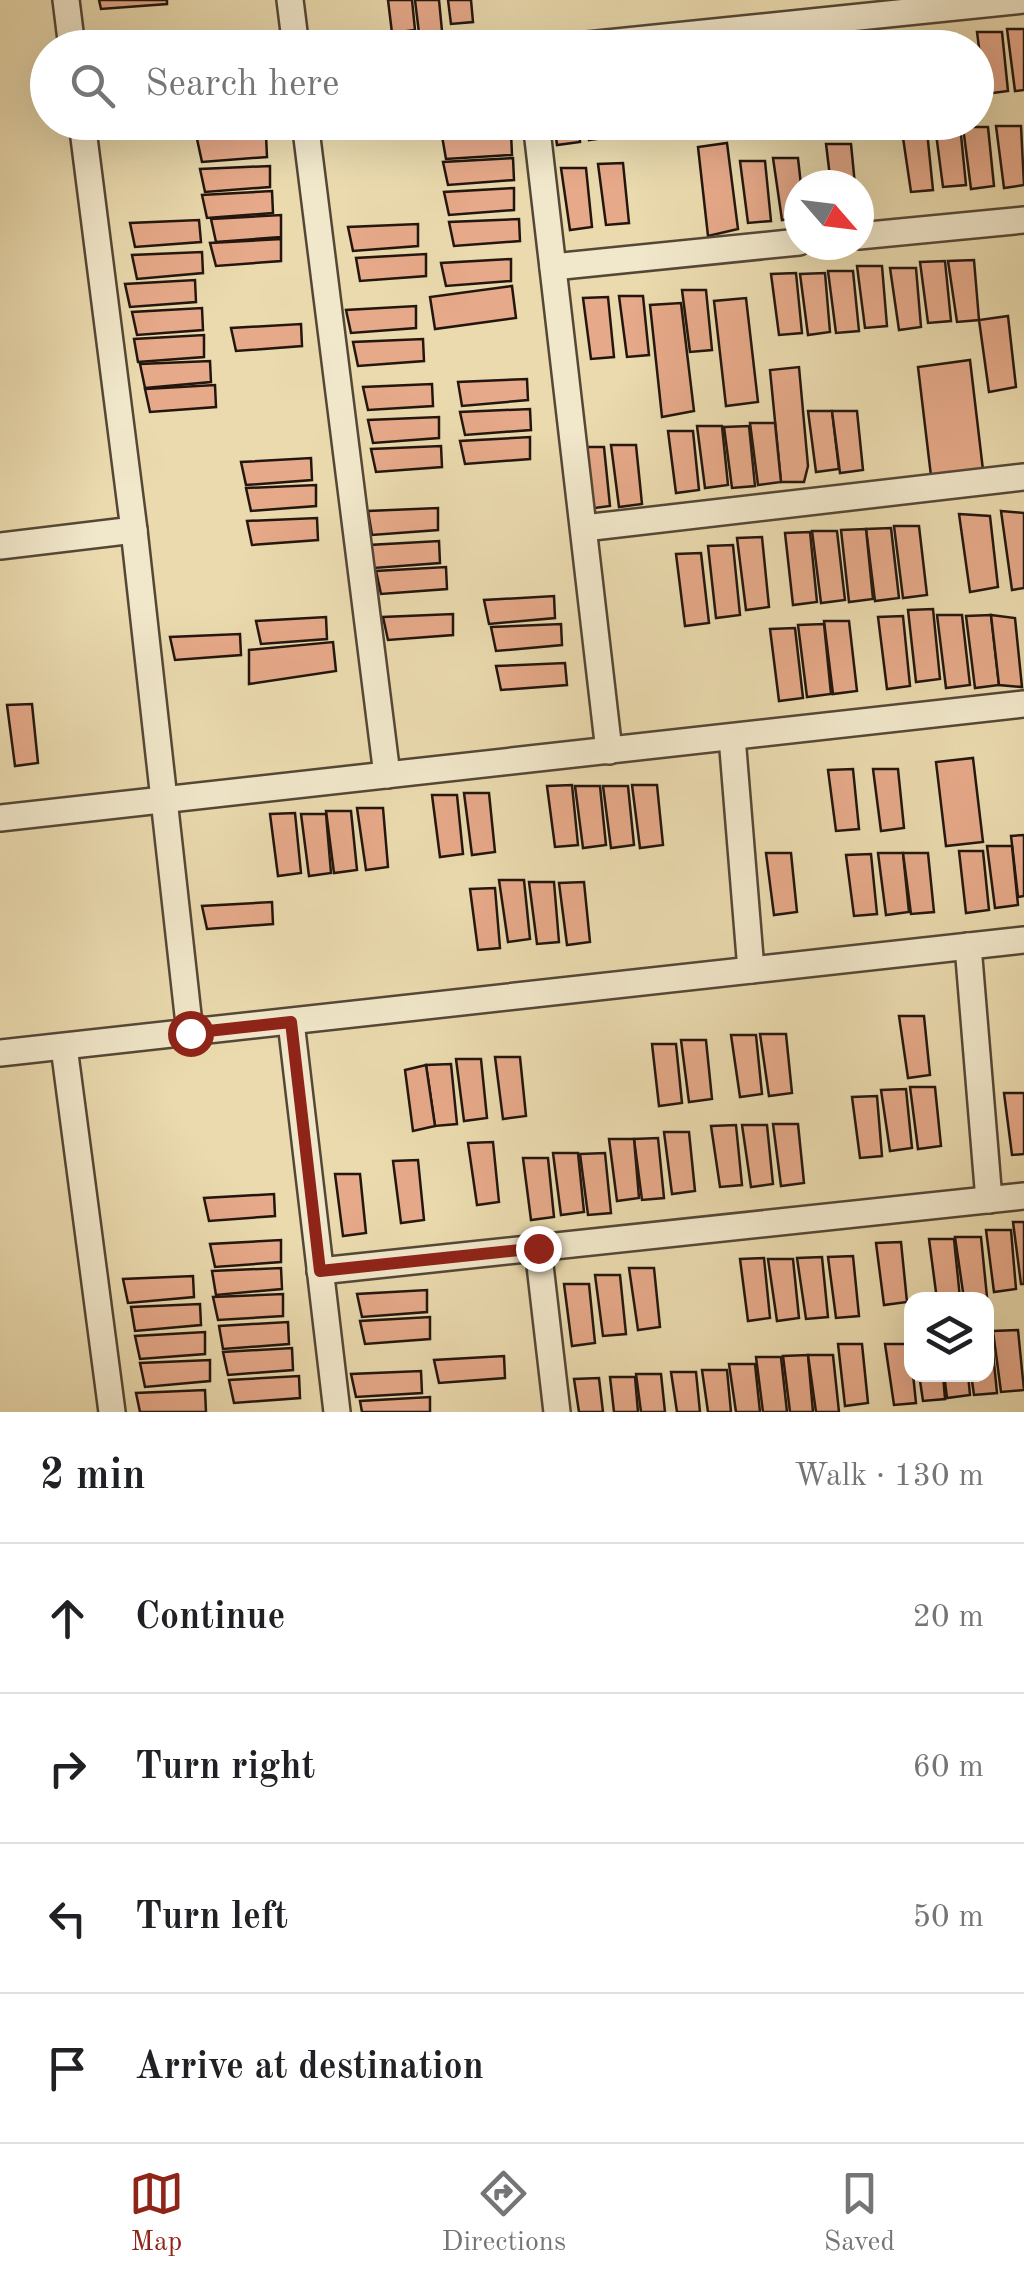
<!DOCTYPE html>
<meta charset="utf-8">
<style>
:root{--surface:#fff;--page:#f6f6f6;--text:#202124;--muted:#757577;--line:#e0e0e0;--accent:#8f2418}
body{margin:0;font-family:"Old Standard TT",serif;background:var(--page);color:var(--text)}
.controls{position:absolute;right:30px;bottom:30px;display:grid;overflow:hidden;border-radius:20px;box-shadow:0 10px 40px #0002}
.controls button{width:90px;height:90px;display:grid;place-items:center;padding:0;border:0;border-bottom:2px solid var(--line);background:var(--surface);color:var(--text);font:50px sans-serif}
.compass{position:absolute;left:784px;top:170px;width:90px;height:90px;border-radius:50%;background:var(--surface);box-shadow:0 10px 40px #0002;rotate:118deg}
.stop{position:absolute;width:30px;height:30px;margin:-22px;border:8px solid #8f2418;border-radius:50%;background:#fff}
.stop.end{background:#8f2418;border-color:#fff;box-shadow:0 2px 10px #0008}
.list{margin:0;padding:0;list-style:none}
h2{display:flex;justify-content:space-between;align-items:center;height:130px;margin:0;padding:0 40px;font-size:42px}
h2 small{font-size:32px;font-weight:400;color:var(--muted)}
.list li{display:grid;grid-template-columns:65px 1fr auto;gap:30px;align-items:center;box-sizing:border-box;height:150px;padding:0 40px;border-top:2px solid var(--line)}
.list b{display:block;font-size:38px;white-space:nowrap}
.list em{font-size:32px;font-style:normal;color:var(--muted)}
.icon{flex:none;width:55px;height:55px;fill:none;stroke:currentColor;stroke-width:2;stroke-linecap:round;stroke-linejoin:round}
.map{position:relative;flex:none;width:1024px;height:1412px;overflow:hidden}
.search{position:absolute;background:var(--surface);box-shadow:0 10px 40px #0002;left:30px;right:30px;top:30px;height:110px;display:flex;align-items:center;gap:25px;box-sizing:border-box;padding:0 35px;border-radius:55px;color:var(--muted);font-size:38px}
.sheet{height:730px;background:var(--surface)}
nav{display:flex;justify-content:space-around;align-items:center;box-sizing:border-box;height:140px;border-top:2px solid var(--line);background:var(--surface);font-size:28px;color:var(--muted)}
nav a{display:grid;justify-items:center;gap:5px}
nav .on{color:var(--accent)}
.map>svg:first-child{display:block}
.building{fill:#e6a989;stroke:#23160e;stroke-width:2.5}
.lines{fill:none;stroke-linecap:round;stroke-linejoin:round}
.minor-casing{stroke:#554736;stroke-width:30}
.minor{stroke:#f1e7ca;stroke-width:25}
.route{stroke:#8f2418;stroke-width:12}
</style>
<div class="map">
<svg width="1024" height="1412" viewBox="0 0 1024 1412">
<rect width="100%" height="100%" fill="#eadaae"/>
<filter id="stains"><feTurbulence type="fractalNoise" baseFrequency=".002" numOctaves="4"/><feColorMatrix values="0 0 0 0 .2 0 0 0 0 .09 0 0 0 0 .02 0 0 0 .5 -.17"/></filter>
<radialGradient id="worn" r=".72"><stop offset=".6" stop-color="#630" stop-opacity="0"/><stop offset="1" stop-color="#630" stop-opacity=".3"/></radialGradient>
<g class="building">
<path d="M99,0H167V4L101,9Z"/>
<path d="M388,0H412L415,30L392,33Z"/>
<path d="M415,0H439L442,31L419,33Z"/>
<path d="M448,0H471L473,22L451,24Z"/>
<path d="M1007,29H1024V90L1015,91Z"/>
<path d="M977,32H1002L1008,91L985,94Z"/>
<path d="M171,35V48H103L101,39Z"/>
<path d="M439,122H506V128L440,133Z"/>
<path d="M554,122H578L580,142L557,145Z"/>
<path d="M587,122H610L611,137L589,140Z"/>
<path d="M960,125L966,185L943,187L935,126Z"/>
<path d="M996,126H1021L1024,185L1004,188Z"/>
<path d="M963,127H988L994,186L971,189Z"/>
<path d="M902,131H927L933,190L911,192Z"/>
<path d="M511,133L512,155L446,159L442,136Z"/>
<path d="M266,135L267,157L202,162L197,139Z"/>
<path d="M727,143L738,229L708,236L698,147Z"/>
<path d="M826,144H851L855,185H831Z"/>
<path d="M513,158L514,180L448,185L443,162Z"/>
<path d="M773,158H798L801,185H799V218L782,220Z"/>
<path d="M740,161H765L771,221L748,223Z"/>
<path d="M623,163L629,223L606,225L598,164Z"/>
<path d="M270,166V187L205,192L200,169Z"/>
<path d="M561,168H586L592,227L570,230Z"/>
<path d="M514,188V210L449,215L444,192Z"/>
<path d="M272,191L273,213L207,218L202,195Z"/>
<path d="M281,215V237L216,242L211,219Z"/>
<path d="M519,219L520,241L454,246L449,222Z"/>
<path d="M199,220L201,242L135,247L130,223Z"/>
<path d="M418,224V246L353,251L348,227Z"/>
<path d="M281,239V261L216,266L210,243Z"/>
<path d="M202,252L203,273L137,279L132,255Z"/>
<path d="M426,254V276L360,281L356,258Z"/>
<path d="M511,259V281L446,286L441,263Z"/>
<path d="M974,260L979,320L957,322L948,261Z"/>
<path d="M945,261L951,321L928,323L920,262Z"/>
<path d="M857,266H882L887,326L865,328Z"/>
<path d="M890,268H916L921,327L899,330Z"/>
<path d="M828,271H853L859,331L836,333Z"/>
<path d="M796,273L802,333L779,335L771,274Z"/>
<path d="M825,273L830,332L808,335L800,274Z"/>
<path d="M195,280L196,302L130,307L125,284Z"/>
<path d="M512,286L516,318L435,329L430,297Z"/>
<path d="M682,290H706L712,350L690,352Z"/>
<path d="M619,296H643L649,355L627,357Z"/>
<path d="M608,297L614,357L591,359L583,298Z"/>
<path d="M746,298L758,402L726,406L714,301Z"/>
<path d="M681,303L694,411L662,417L650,305Z"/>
<path d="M416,306V328L351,333L346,310Z"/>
<path d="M202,308L203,330L137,335L132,312Z"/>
<path d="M1008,316L1016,387L989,392L979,320Z"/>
<path d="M301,324L302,346L236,351L231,328Z"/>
<path d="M204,335V357L138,362L134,339Z"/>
<path d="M423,339L424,361L358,366L353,342Z"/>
<path d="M970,360L983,470L931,476L918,367Z"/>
<path d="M210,361L211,382L145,388L140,364Z"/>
<path d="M799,367L808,466L804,482H781L770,370Z"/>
<path d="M527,379L528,400L462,406L458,382Z"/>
<path d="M432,384L433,406L368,410L363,387Z"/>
<path d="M215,385L216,407L150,412L145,389Z"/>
<path d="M530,409L531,430L465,435L460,412Z"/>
<path d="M808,411H832L839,469L816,472Z"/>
<path d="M832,411H857L863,470L840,473Z"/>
<path d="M439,417V438L373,443L368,420Z"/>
<path d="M750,423H775L781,482L758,485Z"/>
<path d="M697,426H722L728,485L705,488Z"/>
<path d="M749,426L755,486L732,488L724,427Z"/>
<path d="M668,431H693L699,490L676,493Z"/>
<path d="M530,437V459L465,464L460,441Z"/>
<path d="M611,445H636L642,504L619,507Z"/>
<path d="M441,446L442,467L376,472L371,449Z"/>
<path d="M579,447H604L610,506L587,509Z"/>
<path d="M311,458L312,480L246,485L241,462Z"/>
<path d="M316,485V506L251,511L246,488Z"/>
<path d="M438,508V530L372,535L368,511Z"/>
<path d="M1001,511L1024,513V588L1012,590Z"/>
<path d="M959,514L990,516L998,587L970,592Z"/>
<path d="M317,518L318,540L252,545L247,521Z"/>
<path d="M894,526H919L927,595L903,598Z"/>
<path d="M891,528L899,598L875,601L866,529Z"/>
<path d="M866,529L873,599L849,602L841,530Z"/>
<path d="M812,531H837L845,600L821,603Z"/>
<path d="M810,532L817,602L793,605L785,533Z"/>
<path d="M762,537L769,607L746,610L737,538Z"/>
<path d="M439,541L440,563L374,568L369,545Z"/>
<path d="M733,545L740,615L716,618L708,546Z"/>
<path d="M701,553L709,623L685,626L676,554Z"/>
<path d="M446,567L447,589L381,594L376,571Z"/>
<path d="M554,596L555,618L489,624L484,600Z"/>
<path d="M933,609L940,679L916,682L908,610Z"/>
<path d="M453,614V635L388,640L383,617Z"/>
<path d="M937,615H962L970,685L946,688Z"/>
<path d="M991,615L999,685L975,688L966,616Z"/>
<path d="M991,615L1015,618L1022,687L999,685Z"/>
<path d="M903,616L910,686L887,689L878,617Z"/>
<path d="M326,617L327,639L261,644L256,621Z"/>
<path d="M824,621H849L857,691L833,694Z"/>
<path d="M561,624L562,645L496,651L491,627Z"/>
<path d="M824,624L831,694L807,697L798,625Z"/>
<path d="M795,628L803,698L779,701L770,629Z"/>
<path d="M240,634L241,655L175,660L170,637Z"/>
<path d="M333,642L336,671L249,684V650Z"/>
<path d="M565,663L567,685L501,690L496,666Z"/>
<path d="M32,704L38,763L15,766L7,705Z"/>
<path d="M973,758L983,842L946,846L936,762Z"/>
<path d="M853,769L859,829L836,831L828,770Z"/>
<path d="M873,769H898L904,828L881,831Z"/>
<path d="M572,785L578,845L555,847L547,786Z"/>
<path d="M632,785H657L663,845L640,848Z"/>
<path d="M575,786H600L606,845L583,848Z"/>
<path d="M603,786H628L634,845L611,848Z"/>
<path d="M464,793H489L495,852L472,855Z"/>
<path d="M432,795H457L463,854L440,857Z"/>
<path d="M357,808H383L388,867L366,870Z"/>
<path d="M326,811H351L357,870L334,873Z"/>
<path d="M295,813L301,873L278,876L270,814Z"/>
<path d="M301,814H326L331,873L309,876Z"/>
<path d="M1024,835V896L1018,897L1011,836Z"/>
<path d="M987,846H1012L1018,905L995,908Z"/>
<path d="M959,851H983L989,910L966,913Z"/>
<path d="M766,853H791L797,912L774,915Z"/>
<path d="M878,853H903L909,912L886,915Z"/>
<path d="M903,853H928L934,912L911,914Z"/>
<path d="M871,854L877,914L854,916L846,855Z"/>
<path d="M499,880H524L530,939L508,942Z"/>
<path d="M529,882H554L559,942L537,944Z"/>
<path d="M584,882L590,942L567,945L559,883Z"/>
<path d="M495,888L500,948L478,950L470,889Z"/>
<path d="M272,902L273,924L207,929L202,906Z"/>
<path d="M899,1016H924L930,1075L908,1078Z"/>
<path d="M760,1034H786L792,1093L769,1096Z"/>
<path d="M731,1035H756L762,1094L740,1097Z"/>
<path d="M681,1040H706L712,1099L689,1102Z"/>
<path d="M652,1044H676L682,1103L659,1106Z"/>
<path d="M495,1057H520L526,1116L503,1119Z"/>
<path d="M456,1059H481L487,1118L464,1121Z"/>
<path d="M451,1064L457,1124L435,1126L426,1065Z"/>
<path d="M426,1065L435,1126L413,1131L405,1070Z"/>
<path d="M910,1087H935L941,1146L918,1149Z"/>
<path d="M906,1089L912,1148L890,1151L881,1090Z"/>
<path d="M1004,1093H1024V1154L1012,1155Z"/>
<path d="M877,1096L882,1156L860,1158L852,1097Z"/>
<path d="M773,1124H798L804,1183L781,1186Z"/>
<path d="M736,1125L742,1185L720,1187L711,1126Z"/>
<path d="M742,1125H767L773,1184L751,1187Z"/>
<path d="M664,1132H689L695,1191L672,1194Z"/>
<path d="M658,1138L664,1198L642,1200L634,1139Z"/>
<path d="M609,1139H634L639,1198L617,1201Z"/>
<path d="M493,1142L499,1202L477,1205L468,1143Z"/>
<path d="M553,1153H578L584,1212L561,1215Z"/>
<path d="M605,1153L611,1213L588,1215L580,1154Z"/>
<path d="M523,1158H548L554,1217L531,1220Z"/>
<path d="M418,1160L424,1220L401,1223L393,1161Z"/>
<path d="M335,1174H360L366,1233L343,1236Z"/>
<path d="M274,1194L275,1216L209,1221L204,1198Z"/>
<path d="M1013,1222H1024V1284H1021Z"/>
<path d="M986,1230H1011L1016,1289L994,1292Z"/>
<path d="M955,1237H981L987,1297L964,1299Z"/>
<path d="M929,1239H954L960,1298L937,1300Z"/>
<path d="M281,1240V1262L215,1267L210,1244Z"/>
<path d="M901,1242L907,1302L884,1305L876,1243Z"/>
<path d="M853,1256L859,1316L836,1318L828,1257Z"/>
<path d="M822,1257L828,1317L806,1319L797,1258Z"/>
<path d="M764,1258L770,1318L748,1321L740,1259Z"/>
<path d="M768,1259H793L799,1318L777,1321Z"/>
<path d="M281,1268L282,1289L216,1295L212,1271Z"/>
<path d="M629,1268H654L660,1327L638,1330Z"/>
<path d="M595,1275H620L626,1334L603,1336Z"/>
<path d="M193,1276L194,1297L128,1303L123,1279Z"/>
<path d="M564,1284H589L595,1343L572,1346Z"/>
<path d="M427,1290V1312L362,1317L357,1294Z"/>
<path d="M283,1294V1316L218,1320L213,1297Z"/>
<path d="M200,1304L201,1325L135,1331L131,1307Z"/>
<path d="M430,1317V1339L365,1344L360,1321Z"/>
<path d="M288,1322L289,1344L223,1349L219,1326Z"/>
<path d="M1018,1330L1024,1390L1001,1392L993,1331Z"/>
<path d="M205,1332V1354L140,1359L135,1336Z"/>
<path d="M991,1333L997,1393L974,1395L971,1374H986V1334Z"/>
<path d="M838,1344H862L868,1403L845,1406Z"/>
<path d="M885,1344H910L912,1374H913L916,1403L894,1405Z"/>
<path d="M292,1348L293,1370L228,1375L223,1352Z"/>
<path d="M808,1355L813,1412H790L783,1356Z"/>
<path d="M808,1355H833L839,1412H816Z"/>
<path d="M504,1356L505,1378L439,1383L434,1360Z"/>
<path d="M756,1357H781L787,1412H763Z"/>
<path d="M210,1360V1381L145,1387L140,1363Z"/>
<path d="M729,1364H755L760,1412H736Z"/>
<path d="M702,1370H727L731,1412H708Z"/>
<path d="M421,1371L422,1393L356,1397L351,1374Z"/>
<path d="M671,1372H696L700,1412H677Z"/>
<path d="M636,1374H661L665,1412H641Z"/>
<path d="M919,1374H943L945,1399L923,1401Z"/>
<path d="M944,1374H968L970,1395L947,1398Z"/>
<path d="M299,1376L300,1398L234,1403L229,1380Z"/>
<path d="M610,1377H635L638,1412H614Z"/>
<path d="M599,1378L603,1412H579L574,1379Z"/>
<path d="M205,1390L206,1412H140L136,1393Z"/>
<path d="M430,1397V1412H362L360,1401Z"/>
</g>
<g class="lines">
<g class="minor-casing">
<g id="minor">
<path d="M66,0L72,48"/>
<path d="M290,0L296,48"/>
<path d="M558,48L1024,0"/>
<path d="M82,122L134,530L190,1033"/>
<path d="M305,122L387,775"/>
<path d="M536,122L609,751"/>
<path d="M859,236L1024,220"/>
<path d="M553,267L799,242"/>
<path d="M584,528L1024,477"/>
<path d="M0,546L134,530"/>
<path d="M732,737L751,970"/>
<path d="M0,818L1024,704"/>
<path d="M968,946L989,1200"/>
<path d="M291,1022L337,1412"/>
<path d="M64,1047L112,1412"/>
<path d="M0,1053L1024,940"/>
<path d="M538,1248L557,1412"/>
<path d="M320,1271L1024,1196"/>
</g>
</g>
<use href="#minor" class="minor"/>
</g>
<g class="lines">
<path class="route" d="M190,1033L291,1022L320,1271L538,1248"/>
</g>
<rect width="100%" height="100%" filter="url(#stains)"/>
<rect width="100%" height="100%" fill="url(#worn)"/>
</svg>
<div class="controls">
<button><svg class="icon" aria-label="layers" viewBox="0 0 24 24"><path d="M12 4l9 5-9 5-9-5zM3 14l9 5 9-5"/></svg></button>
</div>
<svg class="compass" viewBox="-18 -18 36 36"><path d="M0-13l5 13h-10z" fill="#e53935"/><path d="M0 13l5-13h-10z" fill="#757577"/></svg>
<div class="stop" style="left:190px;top:1033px"></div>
<div class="stop end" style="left:538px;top:1248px"></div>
<div class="search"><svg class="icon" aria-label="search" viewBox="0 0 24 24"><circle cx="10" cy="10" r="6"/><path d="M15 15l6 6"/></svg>Search here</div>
</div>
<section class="sheet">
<h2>2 min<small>Walk · 130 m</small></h2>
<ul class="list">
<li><svg class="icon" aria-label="ahead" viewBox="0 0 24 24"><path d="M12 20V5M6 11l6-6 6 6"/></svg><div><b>Continue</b></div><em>20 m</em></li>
<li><svg class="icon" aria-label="right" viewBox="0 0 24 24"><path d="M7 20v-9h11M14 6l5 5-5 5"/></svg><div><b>Turn right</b></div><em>60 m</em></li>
<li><svg class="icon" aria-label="left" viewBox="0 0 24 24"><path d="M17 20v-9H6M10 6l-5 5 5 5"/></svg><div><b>Turn left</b></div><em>50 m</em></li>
<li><svg class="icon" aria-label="arrive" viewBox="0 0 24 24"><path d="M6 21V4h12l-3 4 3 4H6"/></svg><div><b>Arrive at destination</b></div></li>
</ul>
</section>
<nav>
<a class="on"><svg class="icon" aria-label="map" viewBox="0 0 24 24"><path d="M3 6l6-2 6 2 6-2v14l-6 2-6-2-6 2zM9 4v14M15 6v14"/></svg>Map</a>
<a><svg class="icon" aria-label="directions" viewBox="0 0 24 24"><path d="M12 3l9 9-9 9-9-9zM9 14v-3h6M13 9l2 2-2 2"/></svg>Directions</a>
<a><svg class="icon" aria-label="saved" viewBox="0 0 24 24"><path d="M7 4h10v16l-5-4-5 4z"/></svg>Saved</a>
</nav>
